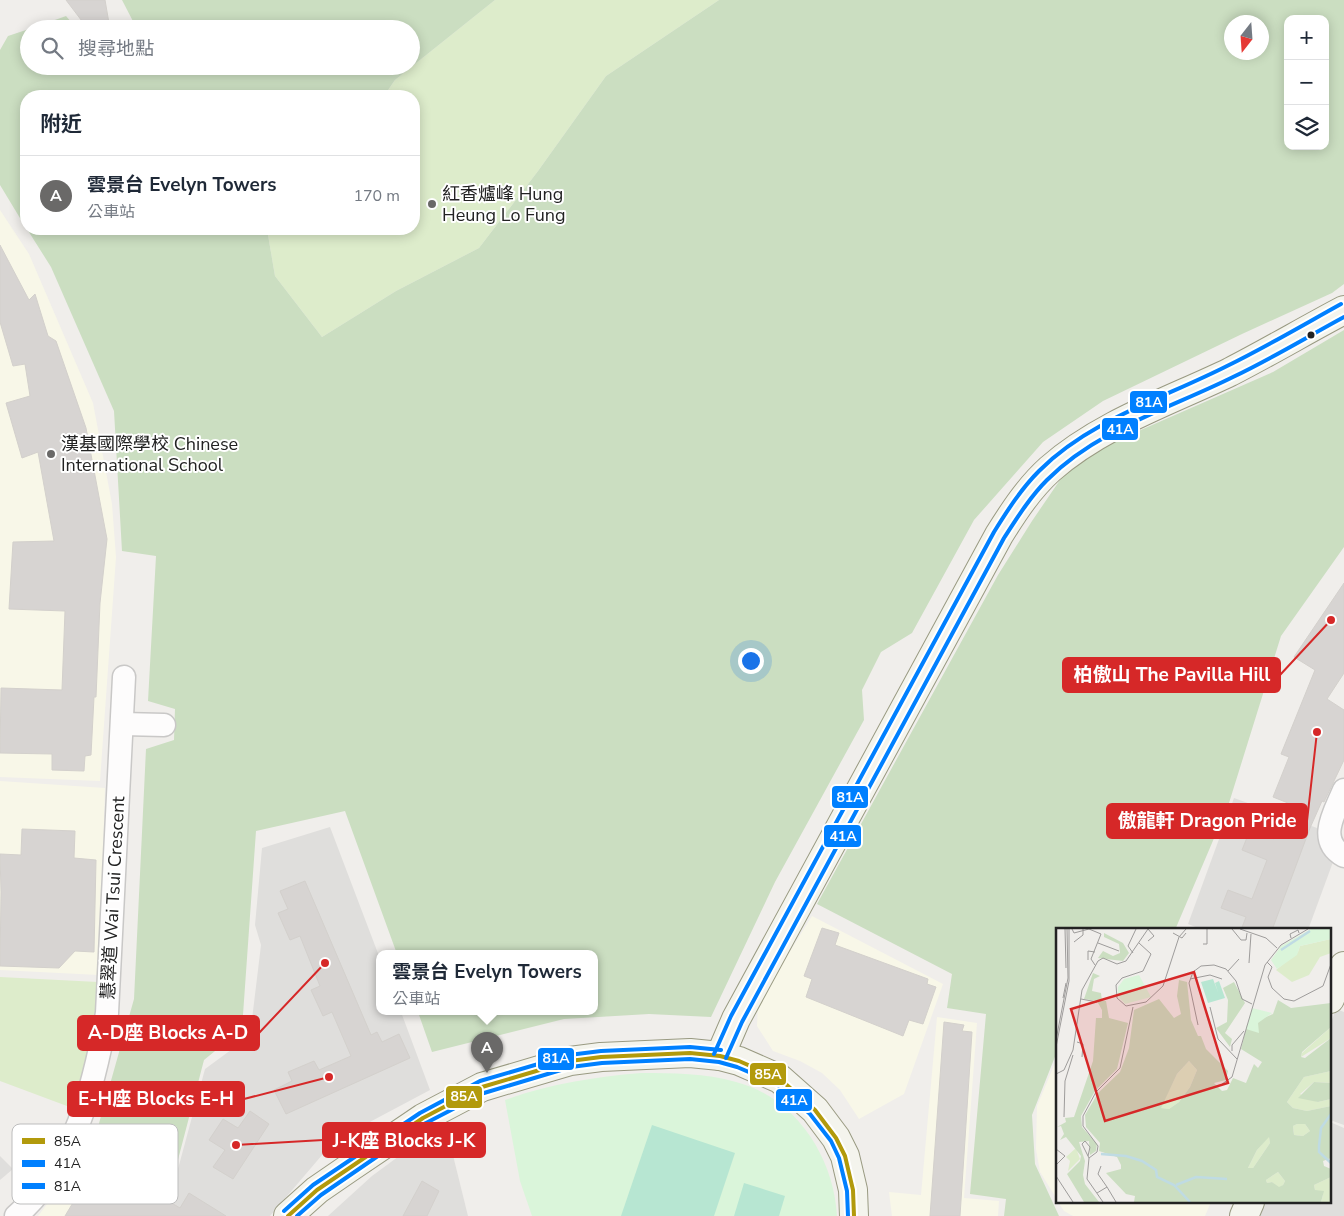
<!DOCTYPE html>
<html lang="zh-TW">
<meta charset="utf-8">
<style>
:root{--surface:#fff;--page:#f6f6f7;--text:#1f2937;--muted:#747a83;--line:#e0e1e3;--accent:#6a6968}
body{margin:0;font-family:"Nunito Sans","Noto Sans TC",sans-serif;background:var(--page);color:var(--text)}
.controls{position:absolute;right:15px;top:15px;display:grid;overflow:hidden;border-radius:10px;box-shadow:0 2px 12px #0003}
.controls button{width:45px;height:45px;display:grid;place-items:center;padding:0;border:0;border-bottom:1px solid var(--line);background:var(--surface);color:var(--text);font:25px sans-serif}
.compass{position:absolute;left:1224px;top:15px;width:45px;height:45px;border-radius:50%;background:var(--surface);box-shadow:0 2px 12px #0003;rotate:197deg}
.you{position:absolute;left:750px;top:660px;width:18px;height:18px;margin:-12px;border:4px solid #fff;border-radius:50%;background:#1a73e8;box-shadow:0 0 0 8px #1a73e833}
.badge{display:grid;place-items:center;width:32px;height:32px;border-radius:50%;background:var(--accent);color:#fff;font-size:16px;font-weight:700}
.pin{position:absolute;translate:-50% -41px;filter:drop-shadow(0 1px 2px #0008)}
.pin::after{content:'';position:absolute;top:26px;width:18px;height:15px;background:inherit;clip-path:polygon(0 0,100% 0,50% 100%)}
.popup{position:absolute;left:376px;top:950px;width:222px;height:65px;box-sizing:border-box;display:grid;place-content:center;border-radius:10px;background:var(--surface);filter:drop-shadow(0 1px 4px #0005);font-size:16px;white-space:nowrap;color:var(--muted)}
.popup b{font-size:19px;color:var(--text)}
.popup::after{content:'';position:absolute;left:50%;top:100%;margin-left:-10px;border:10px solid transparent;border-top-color:var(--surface)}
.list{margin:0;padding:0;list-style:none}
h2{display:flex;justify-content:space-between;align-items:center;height:65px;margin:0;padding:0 20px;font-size:21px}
h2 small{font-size:16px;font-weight:400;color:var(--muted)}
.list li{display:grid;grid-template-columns:32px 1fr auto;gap:15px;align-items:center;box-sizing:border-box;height:80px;padding:0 20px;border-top:1px solid var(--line)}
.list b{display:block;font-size:19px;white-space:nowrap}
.list p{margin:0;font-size:16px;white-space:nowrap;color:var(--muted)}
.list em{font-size:16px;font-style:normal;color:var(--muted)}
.icon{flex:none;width:28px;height:28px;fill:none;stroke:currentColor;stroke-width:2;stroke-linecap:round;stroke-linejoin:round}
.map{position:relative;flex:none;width:1344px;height:1216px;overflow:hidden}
.search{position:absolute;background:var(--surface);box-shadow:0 2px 12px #0003;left:20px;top:20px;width:400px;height:55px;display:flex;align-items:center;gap:12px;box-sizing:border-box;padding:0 18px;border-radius:28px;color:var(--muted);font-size:19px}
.panel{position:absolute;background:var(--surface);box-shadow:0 2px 12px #0003;left:20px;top:90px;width:400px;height:145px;border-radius:20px}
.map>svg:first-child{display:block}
.residential{fill:#dfdedc}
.education{fill:#f8f7e8}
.grass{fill:#ddeccb}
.forest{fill:#cbdec1;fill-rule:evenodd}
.park{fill:#daf5da}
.pitch{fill:#b7e6d2}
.building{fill:#d7d4d2;stroke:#d3d0cc}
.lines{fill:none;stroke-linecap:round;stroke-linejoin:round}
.street-casing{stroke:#c9c8c7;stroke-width:25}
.secondary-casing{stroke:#999a82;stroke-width:30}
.street{stroke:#fdfcfc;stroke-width:22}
.secondary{stroke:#f4f4ed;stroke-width:28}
.bus-1-casing{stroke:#fff;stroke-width:8}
.bus-2-casing{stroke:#fff;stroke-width:8}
.bus-3-casing{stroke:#fff;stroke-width:8}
.bus-1{stroke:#b29a0c;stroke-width:4}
.bus-2{stroke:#0080ff;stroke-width:4}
.bus-3{stroke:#0080ff;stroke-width:4}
.poi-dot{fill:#6a6968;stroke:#fff;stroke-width:2}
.bus-dot{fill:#222;stroke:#fff;stroke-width:2}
.labels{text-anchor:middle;stroke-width:4;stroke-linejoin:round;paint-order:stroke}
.poi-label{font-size:18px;fill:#222;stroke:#fff;text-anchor:start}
.street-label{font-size:18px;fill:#222;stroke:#fff}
.inset-river{fill:none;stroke:#bfdbe3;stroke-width:2.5}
.inset-road{fill:none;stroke:#9e9c9b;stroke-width:1}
.view{fill:#d62828;fill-opacity:0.15;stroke:#d62828;stroke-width:2.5}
.inset-edge{fill:none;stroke:#222;stroke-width:2.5}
.key{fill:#fff;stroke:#bdbdbd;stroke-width:1}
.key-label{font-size:14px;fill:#222}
.leader{fill:none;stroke:#d62828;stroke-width:2}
.callout-dot{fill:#d62828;stroke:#fff;stroke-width:2}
.callout{fill:#d62828;stroke:#d62828;stroke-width:2}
.callout-label{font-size:19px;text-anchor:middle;font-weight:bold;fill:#fff}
.line-badge{stroke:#fff;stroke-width:2}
.badge-label{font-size:14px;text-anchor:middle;font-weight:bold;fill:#fff}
</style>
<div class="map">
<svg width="1344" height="1216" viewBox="0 0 1344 1216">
<rect width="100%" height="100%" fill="#f0eeeb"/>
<g class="residential">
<path d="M1234,798L1317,828L1333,862L1308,930H1203L1188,924Z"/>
<path d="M330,827L379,956L380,1012H401L430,1090L334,1141L270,1216H152L175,1180L205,1069L250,1036L261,945L255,925L262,848Z"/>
<path d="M1336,1009L1344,1012V1125L1330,1120V1025Z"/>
<path d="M1330,1122L1344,1128V1216H1258L1263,1202H1330Z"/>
<path d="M446,1127L468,1216H328L372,1176L410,1148Z"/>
<path d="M0,1156L13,1169L0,1180Z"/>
</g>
<g class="education">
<path d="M0,210L29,254L93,403L112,504L116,557L100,781L0,777Z"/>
<path d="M0,781L105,788L99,975L0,970Z"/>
<path d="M812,916L943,984L904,1094L859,1119L840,1090L822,1073L800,1061L773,1051L757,1026L758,1003Z"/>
<path d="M937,1017L977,1023L964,1198L999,1201L998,1216H892L889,1192L921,1195Z"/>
<path d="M1058,1056V1201L1040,1172L1036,1149L1037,1106Z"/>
<path d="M89,1135L175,1180L152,1216H38L70,1174Z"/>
<path d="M1058,1202H1211L1205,1216H1073L1064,1211Z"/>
</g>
<g class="grass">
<path d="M495,0H719L606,76L538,171L479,248L396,291L322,337L275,276L267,229H414V96H384L395,80Z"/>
<path d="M0,977L98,982L93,1044L75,1109L0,1081Z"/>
</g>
<g class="forest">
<path d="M122,0H495L395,80L384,96H26V228L0,185V50L8,36L29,29V66H411V29H137Z"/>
<path d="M719,0H1344V284L1332,293L1242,334L1103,401L1043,442L974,520L912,633L881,652L862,690L864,720L775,882L711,1017L649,1014L564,1019L432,1052L418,1012H594V954H397L345,811L256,831L242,1029L204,1060L174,1175L96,1134L134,999L146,749L174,740L175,709L148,701L156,556L122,551L114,411L51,267L27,229H267L275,276L322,337L396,291L479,248L538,171L606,76ZM1288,19H1325V146H1288ZM1232,22H1262V52H1232Z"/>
<path d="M66,16L77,29H30Z"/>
<path d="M1344,330V547L1281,636L1229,803L1175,930H1058V1049L1032,1115L1035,1164L1059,1216H1004L1006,1199L970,1194L986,1014L947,1008L952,974L817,904L998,575L1032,521L1062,477L1102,447L1273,372Z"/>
</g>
<path class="park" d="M641,1073C673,1073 705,1073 736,1082C795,1097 834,1157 837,1216H532L520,1181L505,1100C549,1084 594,1077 641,1073Z"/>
<g class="pitch">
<path d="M652,1125L735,1153L714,1216H621Z"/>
<path d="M744,1183L785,1196L779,1216H734Z"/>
</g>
<g class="building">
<path d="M66,0H105L110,29H88Z"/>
<path d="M0,245L29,300L35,294L48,336L56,341L86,428L107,539L100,603L96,697H94L91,755L85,756L84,771L52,770V754L0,753L1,688L62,690L65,611L9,609L13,542L54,541L38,452L22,458L6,403L30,396L25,364L13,366L0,322Z"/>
<path d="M1344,583V673L1327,699L1344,710V760L1324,802L1322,801L1310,828L1272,930H1241L1246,917L1221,908L1228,890L1252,899L1267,860L1242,850L1250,830L1274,839L1288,803L1273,797L1289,757L1281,754L1315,670L1294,657Z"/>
<path d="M22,829L75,831L74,858L96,860L94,952L75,951L59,968L0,966L1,892L0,854L21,855Z"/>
<path d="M305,881L371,1035L377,1032L382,1042L399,1034L410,1058L286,1114L274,1090L292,1081L288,1072L314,1061L319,1070L351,1056L332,1012L323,1016L311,990L320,986L300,936L290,940L278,913L288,909L280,891Z"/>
<path d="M822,928L839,933L835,945L928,979L927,984L936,987L923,1024L909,1020L903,1036L806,997L812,979L804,976Z"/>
<path d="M944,1022L964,1025L962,1031L972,1032L960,1216H930Z"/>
<path d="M250,1111L269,1124L233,1179L213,1167L225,1150L209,1140L223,1119L238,1128Z"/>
<path d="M107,1146L149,1171L141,1185L180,1208L189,1193L226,1216H65Z"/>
<path d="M422,1181L439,1191L427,1216H403Z"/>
</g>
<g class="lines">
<g class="street-casing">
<g id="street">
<path d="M123,724L164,725"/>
<path d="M1344,790C1335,812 1316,840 1344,856"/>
<path d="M16,1216C75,1165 94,1086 107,1013L124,677"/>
</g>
</g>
<g class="secondary-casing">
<g id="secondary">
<path d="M1330,999L1344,966"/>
<path d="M720,1056L736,1019L999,535C1014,511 1029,488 1050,469C1101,424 1170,401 1230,372C1269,352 1306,330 1344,310"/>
<path d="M288,1216L317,1190L349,1168L423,1118L482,1087L570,1061L601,1057L690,1053L720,1056L739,1061L780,1079L815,1110L836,1138L845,1156L853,1190L854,1216"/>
<path d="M1244,1216L1250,1202"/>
</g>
</g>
<use href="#street" class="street"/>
<use href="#secondary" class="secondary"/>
<g class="bus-1-casing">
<path id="bus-1" d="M288,1216L317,1190L423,1118L482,1087L570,1061L601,1057L690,1053L720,1056L739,1061L780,1079L815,1110L836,1138L845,1156L853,1190L854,1216"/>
</g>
<g class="bus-2-casing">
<g id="bus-2">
<path d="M726,1058L742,1022L1004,538C1017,518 1030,497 1047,480C1098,429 1171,408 1233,377C1271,359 1307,337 1344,317"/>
<path d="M297,1216L321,1195L426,1123L484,1093L571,1067L602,1063L690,1059L719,1062L737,1067L777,1084L810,1114L831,1141L839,1158L847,1191L848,1216"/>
</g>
</g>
<g class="bus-3-casing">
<g id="bus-3">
<path d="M714,1054L731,1016L994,532C1007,511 1021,489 1039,471C1090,420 1164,398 1227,366C1266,347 1303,325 1341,304"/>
<path d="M284,1211L313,1185L420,1113L480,1081L569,1055L601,1051L690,1047L721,1050"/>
</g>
</g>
<use href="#bus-1" class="bus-1"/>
<use href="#bus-2" class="bus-2"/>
<use href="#bus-3" class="bus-3"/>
</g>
<g class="poi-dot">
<circle cx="432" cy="204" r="5"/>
<circle cx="51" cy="454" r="5"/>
</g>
<circle class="bus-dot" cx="1311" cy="335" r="4.5"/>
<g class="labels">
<g class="poi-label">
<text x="442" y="200">紅香爐峰 Hung<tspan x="442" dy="21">Heung Lo Fung</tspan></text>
<text x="61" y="450">漢基國際學校 Chinese<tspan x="61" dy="21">International School</tspan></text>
</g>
<g class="street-label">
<text transform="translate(113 898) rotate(-87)" y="6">慧翠道 Wai Tsui Crescent</text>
</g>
</g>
<g transform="translate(1056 928)">
<rect width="275" height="275" fill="#f0eeeb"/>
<path d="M275,11V25L264,29L253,47L236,54L220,42L242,24L244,18ZM275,99V110L245,129L246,125ZM133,133L141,142L134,159L123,174L113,181L104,180L121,146ZM275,143V155L258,154L244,166L262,174L275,171V178L251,183L237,180L231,174L248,149ZM241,196H249L254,203L247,208L238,207L237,198ZM213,208L214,215L197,240H192L201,222ZM20,220L24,231L12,243L14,233L10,229ZM222,244L229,253L227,257L223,260L216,254L211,255L210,252ZM275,249V274H265L267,267L259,262L258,257Z" fill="#ddeccb"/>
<path d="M48,5L67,15L73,25L67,33L42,30L47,23L57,28L64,25L63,16L48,9ZM37,45L44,48L38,51L36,63L45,65L46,73H50L53,90L72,95L61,141L39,163L25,188L26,199L41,216L40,223L34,227L33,213L23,214L29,233L27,247L29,256L43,274H28L11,246L24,233L25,228L10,209L4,212L8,206L5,198L1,199L10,194L9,190L18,189L37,133L40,90H46V82L41,73L28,71ZM123,52L131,54L135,92L142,108H145L150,121L172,143L170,152L158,155L166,163L171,162L177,150L190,155L198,136L202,140L206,134L185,121L191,97L217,86L222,72L235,80L275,75V99L246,124L245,129L249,130L275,110V143L248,149L231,174L237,180L251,183L275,178V230L267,233L268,238L275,241V249L258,257L259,262L268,263L265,274H78L79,268L70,266L50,245L65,241V237L61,229L43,223L44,215L30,199L29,187L42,165L64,144L73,120L78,82L103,71L118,90L125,86L121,68ZM133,133L141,142L134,159L123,174L113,181L105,180L121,146ZM241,196H249L254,203L247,208L238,207L237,198ZM213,209L214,215L197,240H192L201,222ZM222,244L229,253L227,257L223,259L216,254L211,255L210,252ZM178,54L189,75L169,105L176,111L174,119L160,100L171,94L172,72L167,60ZM258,154L275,155V171L262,174L242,170Z" fill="#cbdec1" fill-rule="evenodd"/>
<path d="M255,1H275V11L244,18L241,27L221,41L215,32L225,18ZM83,47L95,69L69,76L62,68V59L68,51ZM196,80L216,85L202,95L203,105L190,101Z" fill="#daf5da"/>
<path d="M157,51L162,64L159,55L163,53L169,70L152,75L145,54Z" fill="#b7e6d2"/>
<path class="inset-river" d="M225,22L254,3M275,186L265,200L263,218V224L275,235M45,226L70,228L86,233L100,242L101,249L118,257L134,274M120,257L140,249L171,251"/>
<path class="inset-road" d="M9,1L10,40M16,1L18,5L33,1L45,6L35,31L39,37M92,1L98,8L92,13M176,1L185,12H190L191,5M184,1L210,10L221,20M117,5L126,10L130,5M235,10L234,6L242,2L243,5M18,14L27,7V1M42,15L63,23M83,15L95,26L87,43L66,50L60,57L61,70L70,78L90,74L107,58L123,9L130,1M147,16H151V1M77,25L72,18L80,1M32,32V23L39,24M211,34L216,39L212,49L216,60L228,71L238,73L267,58L275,36M193,35L195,6M172,43L183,31M134,51L154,47L166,51M7,70L10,55M25,71L41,74M154,79L162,111L181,131M142,97L133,55L137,44L145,38L158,37L170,41L180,53L186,71L196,76M0,112L12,50L11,1M21,114L27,116L26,129M0,119L13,53V1M176,123V117L188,103M0,146L8,142L17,122L26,62L42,33L47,30L61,36L70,33L92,1M166,156L176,149L209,37L225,17L252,1M8,189L9,153L17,127M29,213L26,216L33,230M29,213L34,219L32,228M0,221L9,228L0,237M33,230L41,224L42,218L27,198V188L40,164L64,140L77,79M33,230L31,251L47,274M0,248L17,274M51,259L60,274M41,265L51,259L42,246L45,238"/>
<path class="view" d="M138,44L172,155L49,193L15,81Z"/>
<rect width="275" height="275" class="inset-edge"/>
</g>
<rect x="12" y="1124" width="166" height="80" rx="8" class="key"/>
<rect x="22" y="1138" width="23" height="6" fill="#b29a0c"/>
<rect x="22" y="1160" width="23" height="7" fill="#0080ff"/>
<rect x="22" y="1183" width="23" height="6" fill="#0080ff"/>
<g class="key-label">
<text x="54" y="1146">85A</text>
<text x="54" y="1168">41A</text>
<text x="54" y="1191">81A</text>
</g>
<path class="leader" d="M1331 620L1280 675M1317 732L1307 821M325 963L259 1033M329 1077L244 1099M236 1145L323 1140"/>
<g class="callout-dot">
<circle cx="1331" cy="620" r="5"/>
<circle cx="1317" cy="732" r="5"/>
<circle cx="325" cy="963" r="5"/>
<circle cx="329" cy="1077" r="5"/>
<circle cx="236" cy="1145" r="5"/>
</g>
<g class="callout">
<rect x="1063" y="658" width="217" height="34" rx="5"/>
<rect x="1107" y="804" width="200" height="34" rx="5"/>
<rect x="78" y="1016" width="181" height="34" rx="5"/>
<rect x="68" y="1082" width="176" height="34" rx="5"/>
<rect x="323" y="1123" width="162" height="34" rx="5"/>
</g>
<g class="callout-label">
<text x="1172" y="681">柏傲山 The Pavilla Hill</text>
<text x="1207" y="827">傲龍軒 Dragon Pride</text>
<text x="168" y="1039">A-D座 Blocks A-D</text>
<text x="156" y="1105">E-H座 Blocks E-H</text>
<text x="404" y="1147">J-K座 Blocks J-K</text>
</g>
<g class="line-badge">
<rect x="1129" y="390" width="39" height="24" rx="5" fill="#0080ff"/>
<rect x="1101" y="417" width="38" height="24" rx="5" fill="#0080ff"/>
<rect x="831" y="785" width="38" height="24" rx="5" fill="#0080ff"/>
<rect x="823" y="824" width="39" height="24" rx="5" fill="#0080ff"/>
<rect x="537" y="1047" width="38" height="24" rx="5" fill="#0080ff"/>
<rect x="749" y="1062" width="38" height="24" rx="5" fill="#b29a0c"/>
<rect x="445" y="1085" width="38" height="24" rx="5" fill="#b29a0c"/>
<rect x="775" y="1088" width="38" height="24" rx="5" fill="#0080ff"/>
</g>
<g class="badge-label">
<text x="1149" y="407">81A</text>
<text x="1120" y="434">41A</text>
<text x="850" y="802">81A</text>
<text x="843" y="841">41A</text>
<text x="556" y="1063">81A</text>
<text x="768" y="1079">85A</text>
<text x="464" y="1101">85A</text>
<text x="794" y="1105">41A</text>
</g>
</svg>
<div class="controls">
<button>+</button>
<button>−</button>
<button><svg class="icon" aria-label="layers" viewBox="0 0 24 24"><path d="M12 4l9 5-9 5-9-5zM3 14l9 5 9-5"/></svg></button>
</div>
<svg class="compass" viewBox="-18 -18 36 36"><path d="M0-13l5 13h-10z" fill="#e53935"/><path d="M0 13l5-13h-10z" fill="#747a83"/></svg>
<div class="you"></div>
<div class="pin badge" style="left:487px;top:1073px">A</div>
<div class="popup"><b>雲景台 Evelyn Towers</b>公車站</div>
<div class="search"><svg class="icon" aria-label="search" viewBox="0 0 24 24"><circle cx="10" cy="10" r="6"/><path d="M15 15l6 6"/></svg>搜尋地點</div>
<section class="panel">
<h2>附近<small></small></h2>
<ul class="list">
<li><span class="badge">A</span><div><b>雲景台 Evelyn Towers</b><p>公車站</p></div><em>170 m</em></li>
</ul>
</section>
</div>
